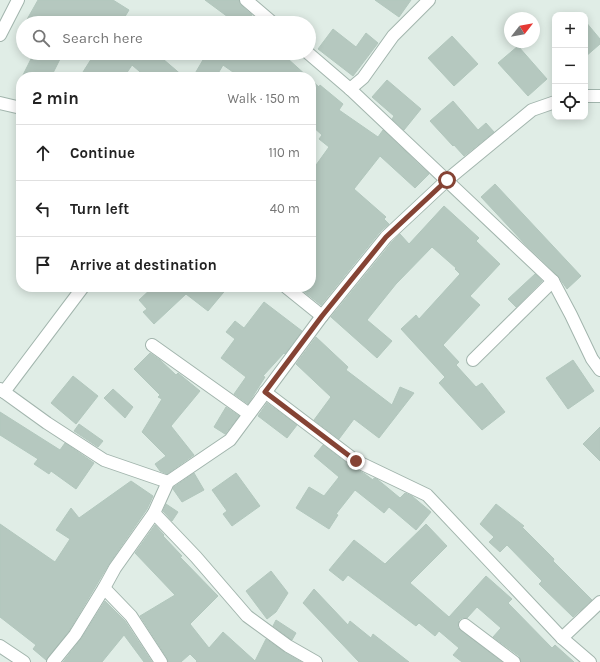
<!DOCTYPE html>
<meta charset="utf-8">
<style>
:root{--surface:#fff;--page:#f2f2f2;--text:#222;--muted:#767676;--line:#e0e0e0}
body{margin:0;font-family:Karla,sans-serif;background:var(--page);color:var(--text)}
.controls{position:absolute;right:12px;top:12px;display:grid;overflow:hidden;border-radius:8px;box-shadow:0 2px 10px #0003}
.controls button{width:36px;height:36px;display:grid;place-items:center;padding:0;border:0;border-bottom:1px solid var(--line);background:var(--surface);color:var(--text);font:20px sans-serif}
.compass{position:absolute;left:504px;top:12px;width:36px;height:36px;border-radius:50%;background:var(--surface);box-shadow:0 2px 10px #0003;rotate:59deg}
.stop{position:absolute;width:12px;height:12px;margin:-9px;border:3px solid #854334;border-radius:50%;background:#fff}
.stop.end{background:#854334;border-color:#fff;box-shadow:0 1px 4px #0008}
.list{margin:0;padding:0;list-style:none}
h2{display:flex;justify-content:space-between;align-items:center;height:52px;margin:0;padding:0 16px;font-size:17px}
h2 small{font-size:13px;font-weight:400;color:var(--muted)}
.list li{display:grid;grid-template-columns:26px 1fr auto;gap:12px;align-items:center;box-sizing:border-box;height:56px;padding:0 16px;border-top:1px solid var(--line)}
.list b{display:block;font-size:15px;white-space:nowrap}
.list em{font-size:13px;font-style:normal;color:var(--muted)}
.icon{flex:none;width:22px;height:22px;fill:none;stroke:currentColor;stroke-width:2;stroke-linecap:round;stroke-linejoin:round}
.map{position:relative;flex:none;width:600px;height:662px;overflow:hidden}
.search{position:absolute;background:var(--surface);box-shadow:0 2px 10px #0003;left:16px;top:16px;width:300px;height:44px;display:flex;align-items:center;gap:10px;box-sizing:border-box;padding:0 14px;border-radius:22px;color:var(--muted);font-size:15px}
.panel{position:absolute;background:var(--surface);box-shadow:0 2px 10px #0003;left:16px;top:72px;width:300px;height:220px;border-radius:16px}
.map>svg:first-child{display:block}
.building{fill:#b5c8bf;stroke:#b2c7bd}
.lines{fill:none;stroke-linecap:round;stroke-linejoin:round}
.minor-casing{stroke:#a2b5ad;stroke-width:14}
.minor{stroke:#fff;stroke-width:12}
.route{stroke:#854334;stroke-width:5}
</style>
<div class="map">
<svg width="600" height="662" viewBox="0 0 600 662">
<rect width="100%" height="100%" fill="#e0ede6"/>
<g class="building">
<path d="M38,0H113L129,10L121,23H25Z"/>
<path d="M205,0H239L241,5L252,15L248,23H225L228,17Z"/>
<path d="M375,0H411L399,17Z"/>
<path d="M585,21L600,39V44L585,57Z"/>
<path d="M333,29L356,47L366,33L378,43L353,76L318,49Z"/>
<path d="M452,36L478,64L454,86L428,58Z"/>
<path d="M518,46L547,79L528,96L498,63Z"/>
<path d="M34,53H63L51,77H22Z"/>
<path d="M95,53H156L184,77H146L132,65L124,77H91L83,72Z"/>
<path d="M207,53H279L287,58L308,77H240L223,65L216,77H193Z"/>
<path d="M311,80L319,87L320,85L343,104L339,110L378,137L383,130L429,174L415,188L380,156L354,189L386,217L384,219L389,224L380,232L321,305L298,287H311V240L313,236L311,235V172L329,147L319,139L322,135L311,125Z"/>
<path d="M387,80L421,109L404,130L392,119L394,116L372,97Z"/>
<path d="M453,101L478,130L486,123L494,132L464,156L454,145L453,146L430,121Z"/>
<path d="M495,184L581,276L567,289L558,276L524,243L481,197Z"/>
<path d="M444,206L479,238L476,241L500,264L470,296L480,305L443,345L459,362L456,365L476,387L482,383L505,412L482,430L439,383L445,377L401,329L416,315L419,319L460,274L455,269L456,268L432,247L396,284L367,320L392,341L377,358L331,317L392,242L400,234L409,244Z"/>
<path d="M535,274L542,281L516,307L508,299Z"/>
<path d="M153,287H228L208,311L186,294L154,324L143,312L147,309L139,300Z"/>
<path d="M264,302L302,331L285,354L284,353L263,376L265,377L248,404L234,394L246,377L221,358L235,339L226,332L235,321L244,328Z"/>
<path d="M316,337L348,367L346,370L392,405L400,387L414,393L379,438L354,419L339,439L314,420L331,397L296,364Z"/>
<path d="M150,353L160,360L176,375L178,373L200,391L171,426L194,455L167,474L160,471L155,464L166,456L142,432L162,399L158,397L160,395L134,369Z"/>
<path d="M573,360L594,391L568,409L546,378Z"/>
<path d="M73,376L98,396L76,424L51,403Z"/>
<path d="M113,389L133,407L125,418L104,398Z"/>
<path d="M267,403L297,425L287,438L258,416Z"/>
<path d="M226,407L239,416L225,434L214,427Z"/>
<path d="M0,412L60,450L65,443L94,463L76,489L51,471L49,474L34,464L38,459L0,435Z"/>
<path d="M79,424L103,441L98,447L74,431Z"/>
<path d="M600,427V461L583,444Z"/>
<path d="M323,445L352,467L365,474L373,480L374,478L377,479L400,498L405,493L412,496L431,512L416,530L389,507L384,513L355,490L336,514L338,515L329,529L296,508L309,487L324,496L339,477L314,456Z"/>
<path d="M194,473L204,490L182,502L173,489L174,487Z"/>
<path d="M236,473L260,506L232,526L223,514L227,511L212,490Z"/>
<path d="M131,481L153,496L147,509L109,564L69,631L46,660L33,649L36,645L0,617V524L55,562L70,539L56,530L71,508L79,518Z"/>
<path d="M166,504L178,512L172,521L163,511Z"/>
<path d="M496,504L524,526L522,527L554,559L553,561L592,600L573,617L539,584L542,581L507,545L500,552L489,542L494,537L480,524Z"/>
<path d="M426,524L447,546L410,583L449,617L486,576L512,599L508,603L552,648L555,645L574,662H521L519,656L493,637L501,628L477,607L467,618H462L459,620L458,624V628L502,662H462L453,655L459,648L439,631L435,636L419,623L416,626L348,575L343,581L329,570L354,540L385,564Z"/>
<path d="M155,525L164,535L163,536L182,556L180,557L218,596L190,624L209,648L223,632L255,661L266,639L284,652L301,662H196L197,661L190,654L181,662H168L167,658L140,616L175,595L135,553Z"/>
<path d="M271,571L288,593L276,612L267,619L246,591Z"/>
<path d="M314,589L348,625L350,621L371,638L373,634L409,662H359L303,603Z"/>
<path d="M105,601L125,621L152,662H144L124,635L102,662H63L81,639Z"/>
<path d="M276,620L296,633L292,640L273,626Z"/>
</g>
<g class="lines">
<g class="minor-casing">
<g id="minor">
<path d="M246,0L273,23"/>
<path d="M0,35L18,0"/>
<path d="M308,53L350,89L553,281L571,315L592,359L600,370"/>
<path d="M350,89L363,78L393,36L429,0"/>
<path d="M585,96H600"/>
<path d="M0,103L21,108"/>
<path d="M286,287L322,316"/>
<path d="M152,345L249,414"/>
<path d="M473,360L553,281"/>
<path d="M0,389L47,423L104,460L168,482"/>
<path d="M4,392L83,287"/>
<path d="M265,392L356,461L427,495L562,638L590,662"/>
<path d="M154,513L196,557L247,616L288,646L316,662"/>
<path d="M104,588L131,616L161,662"/>
<path d="M465,625L514,662"/>
<path d="M562,638L600,602"/>
<path d="M0,646L24,662"/>
<path d="M53,662L75,635L104,588L115,568L154,513L168,482L230,440L322,316L386,237L447,180L532,110L555,102"/>
</g>
</g>
<use href="#minor" class="minor"/>
</g>
<g class="lines">
<path class="route" d="M356,461L265,392L322,316L386,237L447,180"/>
</g>
</svg>
<div class="controls">
<button>+</button>
<button>−</button>
<button><svg class="icon" aria-label="locate" viewBox="0 0 24 24"><circle cx="12" cy="12" r="6"/><path d="M12 2v4M12 18v4M2 12h4M18 12h4"/></svg></button>
</div>
<svg class="compass" viewBox="-18 -18 36 36"><path d="M0-13l5 13h-10z" fill="#e53935"/><path d="M0 13l5-13h-10z" fill="#767676"/></svg>
<div class="stop" style="left:447px;top:180px"></div>
<div class="stop end" style="left:356px;top:461px"></div>
<div class="search"><svg class="icon" aria-label="search" viewBox="0 0 24 24"><circle cx="10" cy="10" r="6"/><path d="M15 15l6 6"/></svg>Search here</div>
<section class="panel">
<h2>2 min<small>Walk · 150 m</small></h2>
<ul class="list">
<li><svg class="icon" aria-label="ahead" viewBox="0 0 24 24"><path d="M12 20V5M6 11l6-6 6 6"/></svg><div><b>Continue</b></div><em>110 m</em></li>
<li><svg class="icon" aria-label="left" viewBox="0 0 24 24"><path d="M17 20v-9H6M10 6l-5 5 5 5"/></svg><div><b>Turn left</b></div><em>40 m</em></li>
<li><svg class="icon" aria-label="arrive" viewBox="0 0 24 24"><path d="M6 21V4h12l-3 4 3 4H6"/></svg><div><b>Arrive at destination</b></div></li>
</ul>
</section>
</div>
